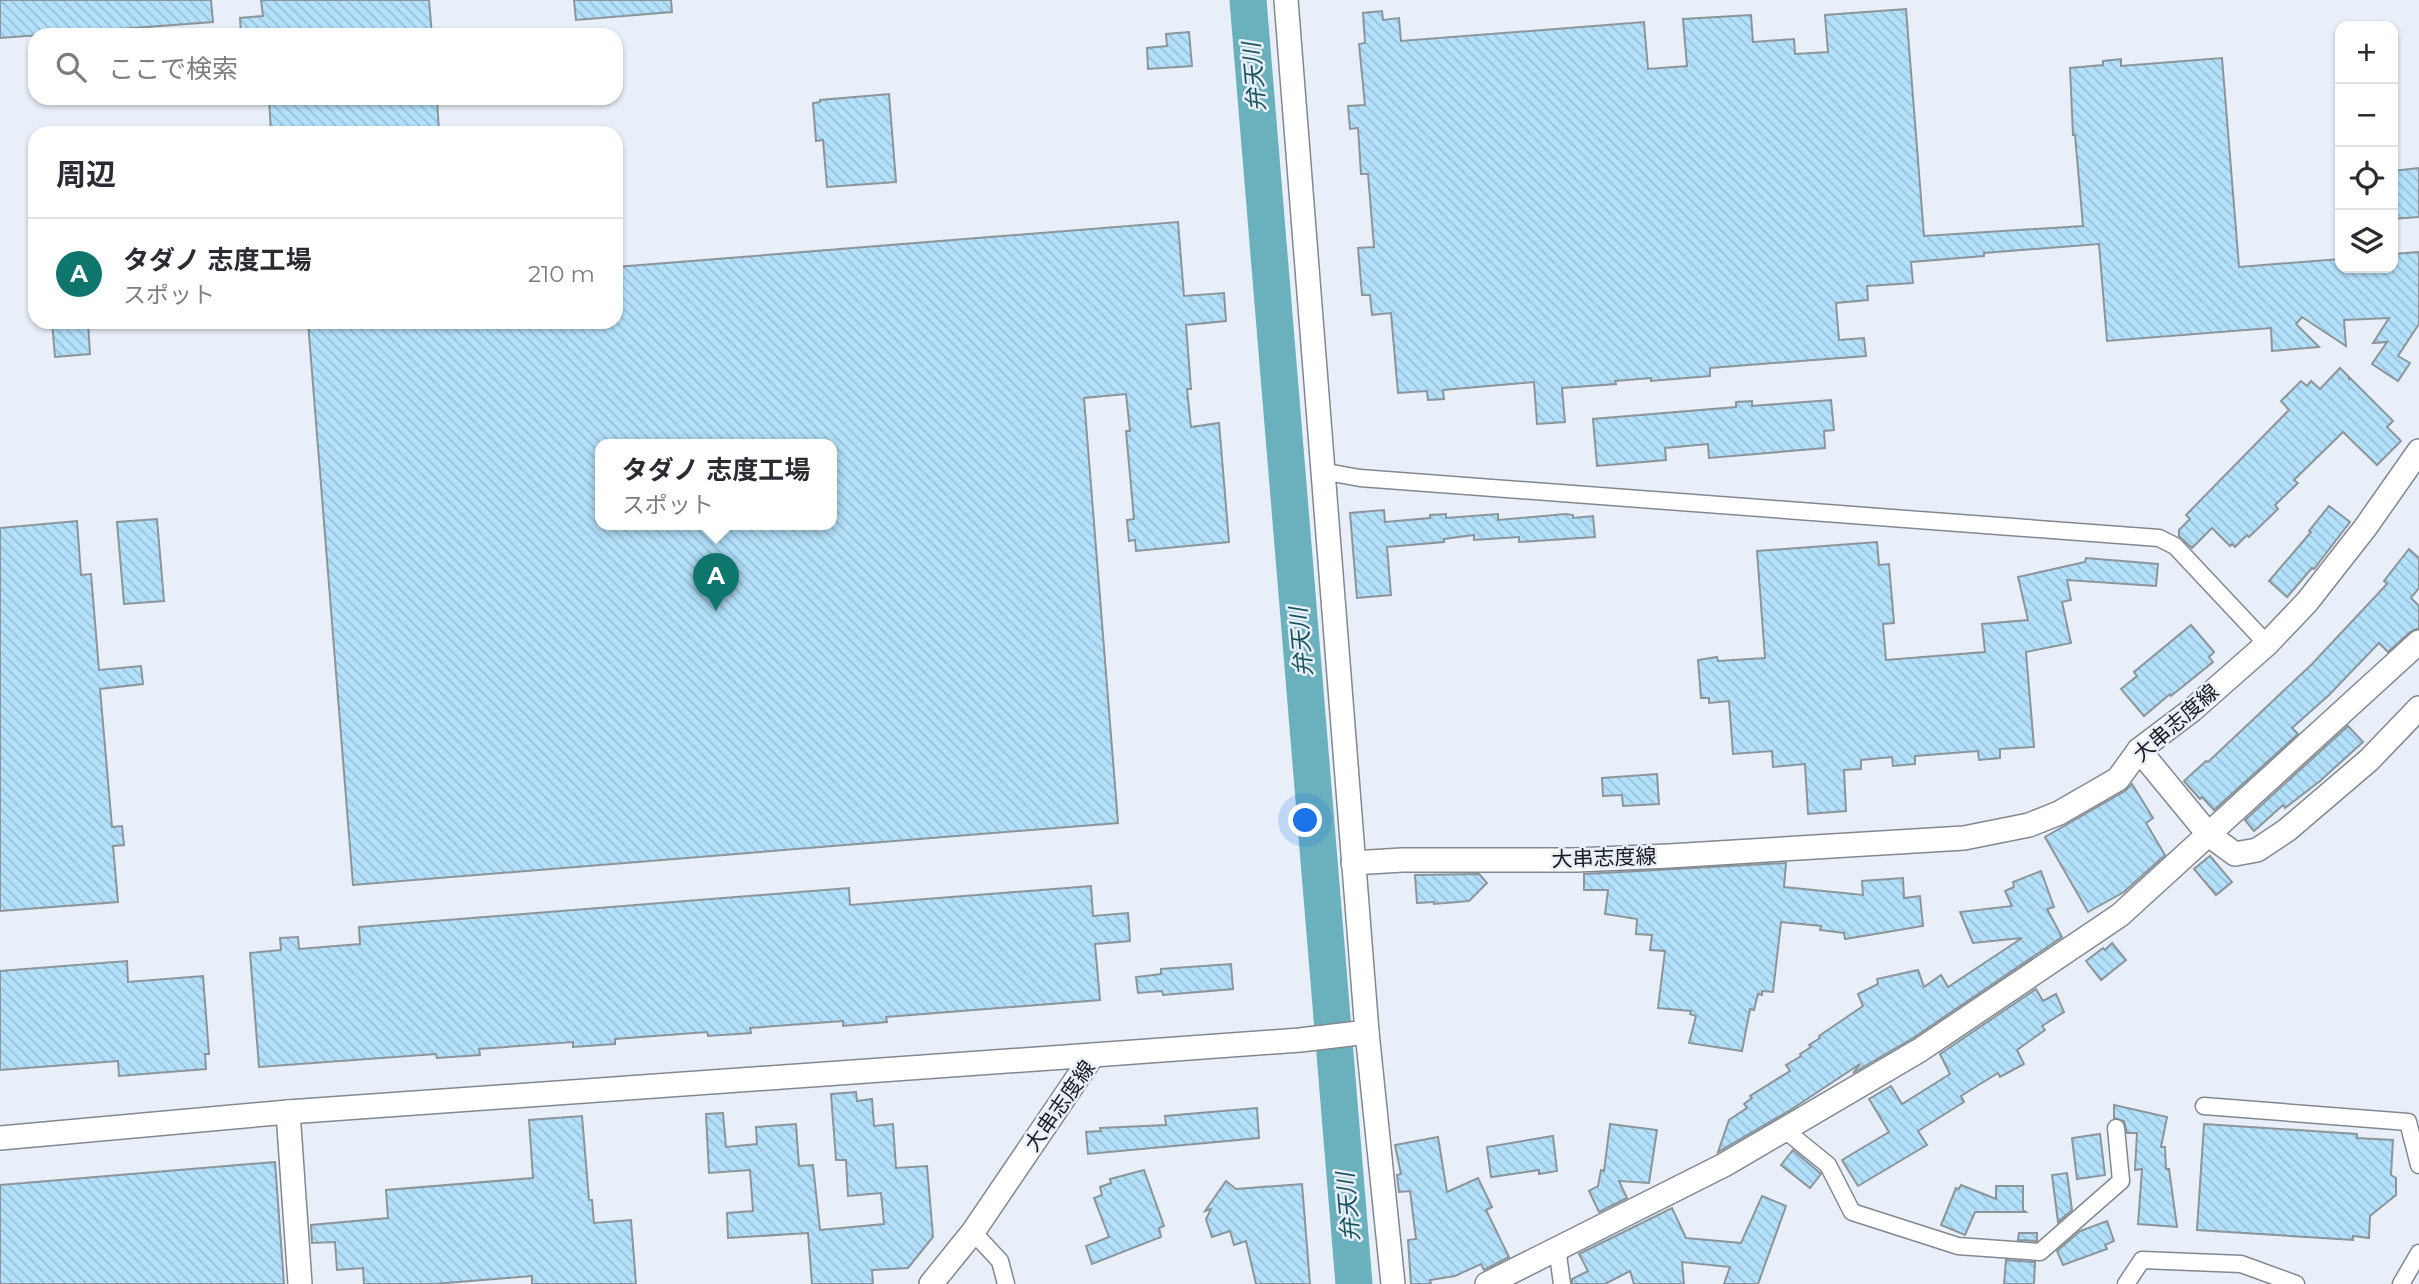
<!DOCTYPE html>
<html lang="ja">
<meta charset="utf-8">
<style>
:root{--surface:#fff;--page:#f7f7f7;--text:#2b2b33;--muted:#7c7c81;--line:#e1e1e2;--accent:#0f766e}
body{margin:0;font-family:Montserrat,"Noto Sans JP",sans-serif;background:var(--page);color:var(--text)}
.controls{position:absolute;right:21px;top:21px;display:grid;overflow:hidden;border-radius:14px;box-shadow:0 2px 5px #0004}
.controls button{width:63px;height:63px;display:grid;place-items:center;padding:0;border:0;border-bottom:2px solid var(--line);background:var(--surface);color:var(--text);font:35px sans-serif}
.you{position:absolute;left:1306px;top:821px;width:24px;height:24px;margin:-18px;border:5px solid #fff;border-radius:50%;background:#1a73e8;box-shadow:0 0 0 10px #1a73e833}
.badge{display:grid;place-items:center;width:46px;height:46px;border-radius:50%;background:var(--accent);color:#fff;font-size:23px;font-weight:700}
.pin{position:absolute;translate:-50% -58px;filter:drop-shadow(0 2px 4px #0008)}
.pin::after{content:'';position:absolute;top:37px;width:24px;height:21px;background:inherit;clip-path:polygon(0 0,100% 0,50% 100%)}
.popup{position:absolute;left:595px;top:439px;width:242px;height:91px;box-sizing:border-box;display:grid;place-content:center;border-radius:14px;background:var(--surface);filter:drop-shadow(0 2px 5px #0005);font-size:23px;white-space:nowrap;color:var(--muted)}
.popup b{font-size:26px;color:var(--text)}
.popup::after{content:'';position:absolute;left:50%;top:100%;margin-left:-14px;border:14px solid transparent;border-top-color:var(--surface)}
.list{margin:0;padding:0;list-style:none}
h2{display:flex;justify-content:space-between;align-items:center;height:91px;margin:0;padding:0 28px;font-size:30px}
h2 small{font-size:23px;font-weight:400;color:var(--muted)}
.list li{display:grid;grid-template-columns:46px 1fr auto;gap:21px;align-items:center;box-sizing:border-box;height:112px;padding:0 28px;border-top:2px solid var(--line)}
.list b{display:block;font-size:26px;white-space:nowrap}
.list p{margin:0;font-size:23px;white-space:nowrap;color:var(--muted)}
.list em{font-size:23px;font-style:normal;color:var(--muted)}
.icon{flex:none;width:38px;height:38px;fill:none;stroke:currentColor;stroke-width:2;stroke-linecap:round;stroke-linejoin:round}
.map{position:relative;flex:none;width:2419px;height:1284px;overflow:hidden}
.search{position:absolute;background:var(--surface);box-shadow:0 2px 5px #0004;left:28px;top:28px;width:595px;height:77px;display:flex;align-items:center;gap:18px;box-sizing:border-box;padding:0 24px;border-radius:21px;color:var(--muted);font-size:26px}
.panel{position:absolute;background:var(--surface);box-shadow:0 2px 5px #0004;left:28px;top:126px;width:595px;height:203px;border-radius:21px}
.map>svg:first-child{display:block}
.lines{fill:none;stroke-linecap:round;stroke-linejoin:round}
.stream{stroke:#6ab1bd;stroke-width:6}
.river{stroke:#6ab1bd;stroke-width:37}
.building{fill:url(#building-back-hatch);stroke:#8b959a;stroke-width:2;fill-rule:evenodd}
.street-casing{stroke:#828890;stroke-width:19}
.secondary-casing{stroke:#828890;stroke-width:26}
.street{stroke:#fff;stroke-width:16}
.secondary{stroke:#fff;stroke-width:23}
.labels{text-anchor:middle;stroke-width:5;stroke-linejoin:round;paint-order:stroke}
.street-label{font-size:21px;fill:#17191c;stroke:#e9eff8}
.water-label{font-size:23px;font-style:italic;fill:#15535c;stroke:#e9eff8}
</style>
<div class="map">
<svg width="2419" height="1284" viewBox="0 0 2419 1284">
<defs>
<pattern id="building-back-hatch" width="6" height="6" patternUnits="userSpaceOnUse" patternTransform="scale(1.75)"><rect width="6" height="6" fill="#b3e0fa"/><path d="M-1 5l2 2M0 0l6 6M5-1l2 2" fill="none" stroke="#99c0d6"/></pattern>
</defs>
<rect width="100%" height="100%" fill="#e9eff8"/>
<g class="lines">
<path class="stream" d="M1349,1284L1353,1278"/>
<path class="river" d="M1248,0L1354,1284"/>
</g>
<g class="building">
<path d="M0,0H211L213,22L0,38Z"/>
<path d="M261,0H429L432,35H241L240,18L263,16Z"/>
<path d="M574,0H671L672,12L576,20Z"/>
<path d="M1906,9L1924,236L2083,226L2075,135H2073L2070,68L2103,65V61L2121,59V66L2222,58L2239,267L2340,259V268H2393V254L2419,252V324L2398,356L2410,363L2398,381L2372,364L2387,342L2373,343L2389,318L2344,320L2346,346L2302,317L2296,324L2319,347L2272,351L2271,328L2107,341L2099,244L1984,253V256L1911,262L1913,283L1867,286L1868,300L1836,303L1839,340L1864,338L1866,356L1710,368V376L1651,381V378L1615,381L1616,384L1562,388L1565,422L1537,424L1534,382L1443,390L1444,399L1428,400L1427,391L1398,393L1391,313L1372,315L1370,295H1362L1358,248L1374,247L1368,174H1361L1358,128L1350,129L1348,106L1365,105L1359,44L1365,43L1363,13L1382,11L1383,20L1399,18L1401,41L1644,22L1648,69L1687,66L1683,19L1751,15L1753,42L1794,39L1795,54L1828,52L1825,15Z"/>
<path d="M1189,32L1192,66L1148,69L1147,48L1167,46L1166,34Z"/>
<path d="M889,94L896,182L827,187L823,140L816,141L813,103L820,102V100Z"/>
<path d="M269,98H437L439,133H271Z"/>
<path d="M2419,168V217L2393,219V171Z"/>
<path d="M1178,222L1184,296L1224,293L1226,321L1186,325L1191,389H1187L1191,427L1219,423L1229,542L1136,551L1135,540L1129,541L1127,520L1134,519L1126,431H1130L1126,394L1084,398L1118,823L353,885L308,322H616V267ZM600,445H831V525H600Z"/>
<path d="M52,322H88L90,354L55,357Z"/>
<path d="M2340,368L2349,377V380L2350,378L2393,421L2387,427L2401,441L2377,465L2343,432L2294,480L2298,483L2275,505L2278,509L2249,537L2247,535L2235,547L2232,544L2230,546L2212,528L2192,548L2179,536V530L2190,519L2186,515L2289,410L2281,401L2301,381L2307,386L2311,381L2320,389Z"/>
<path d="M1831,400L1834,430L1824,431L1825,448L1709,458L1708,444L1665,448L1666,460L1597,466L1593,419L1736,407V402L1752,401V406Z"/>
<path d="M2329,506L2350,522L2314,569L2312,568L2287,597L2269,581L2311,532L2309,531Z"/>
<path d="M1384,510L1385,522L1430,518V515L1446,514V518L1498,514V520L1566,514L1573,515V518L1593,516L1595,537L1519,542V537L1474,540V535L1444,539V542L1387,547L1391,595L1357,598L1350,513Z"/>
<path d="M157,519L164,601L124,604L117,522Z"/>
<path d="M77,521L81,575L91,574L99,670L141,666L143,684L100,689L112,827L122,826L124,845L113,846L118,902L0,911V528Z"/>
<path d="M1877,542L1879,565L1889,564L1894,623L1883,624L1886,660L1985,652L1982,624L2028,620L2018,577L2085,562L2086,558L2158,564L2156,586L2067,580L2071,600L2062,602L2071,643L2026,652L2034,747L2000,749V758L1979,760L1978,751L1915,756V764L1893,766L1892,757L1861,760V769L1844,770L1846,811L1808,814L1805,764L1773,767L1772,751L1733,754L1729,701L1709,703V698H1701L1698,660L1717,657L1718,661L1765,658L1757,551Z"/>
<path d="M2409,549L2419,558V588L2411,598L2419,606V628L2410,632L2388,652L2379,643L2329,695L2292,728L2298,734L2214,810L2202,797L2200,799L2184,781L2206,761L2208,762L2312,664L2387,584L2384,581Z"/>
<path d="M2191,625L2214,652L2209,657L2213,662L2171,696L2170,694L2144,716L2121,689L2137,676L2134,672Z"/>
<path d="M2348,726L2363,742L2320,781L2285,808L2283,805L2254,831L2245,820Z"/>
<path d="M1657,774L1659,804L1623,806L1622,795L1603,796L1602,778Z"/>
<path d="M2132,784L2153,818L2146,823L2165,855L2124,892L2088,912L2045,837L2125,791Z"/>
<path d="M2210,856L2232,882L2216,895L2194,869Z"/>
<path d="M1786,863L1784,887L1863,895L1862,881L1903,878L1904,898L1920,896L1923,926L1845,939L1844,933L1820,930L1821,926L1781,922L1773,992L1762,991V995L1758,994L1754,1010L1750,1009L1742,1051L1689,1043L1696,1016L1690,1014L1691,1011L1658,1008L1665,951L1650,950L1652,935L1636,934L1637,919L1605,914L1608,890H1584V874Z"/>
<path d="M2041,871L2054,907L2047,909L2062,937L1913,1038L1853,1073L1860,1064L1792,1109L1718,1152L1729,1120L1747,1108L1744,1104L1752,1098L1750,1096L1790,1071L1786,1065L1801,1056L1800,1054L1811,1047L1809,1045L1820,1038L1819,1036L1863,1006L1858,994L1878,984L1877,979L1918,970L1924,987L1941,975L1948,987L2022,938L1973,943L1960,912L2012,906L2005,891L2014,887L2013,882Z"/>
<path d="M1479,874L1487,883L1469,901L1434,904V902L1417,903L1415,875Z"/>
<path d="M1091,886L1093,916L1128,913L1130,941L1095,944L1100,1000L886,1017L887,1022L843,1026V1021L750,1028L751,1033L708,1036L707,1032L615,1039V1044L573,1047V1042L479,1049L480,1055L437,1058L436,1054L259,1067L250,953L281,950L280,938L298,937L299,949L360,944L359,927L849,888L850,905Z"/>
<path d="M2112,943L2126,960L2101,980L2086,961L2103,948L2105,950Z"/>
<path d="M127,961L128,982L203,976L209,1054H205L206,1069L119,1076L118,1061L0,1070V971Z"/>
<path d="M1231,964L1233,989L1163,995L1162,991L1138,993L1136,977L1161,974V969Z"/>
<path d="M2036,989L2043,1001L2056,994L2064,1012L2042,1026L2045,1030L2017,1050L2024,1064L2000,1077L1998,1073L1961,1096L1964,1102L1918,1131L1927,1145L1858,1186L1842,1160L1889,1132L1869,1099L1891,1086L1902,1104L1950,1074L1940,1054Z"/>
<path d="M856,1092L857,1101L872,1099L874,1126L893,1124L896,1168L927,1166L933,1237L908,1268L872,1270L873,1284H812L808,1233L728,1238L727,1213L753,1211L750,1170L709,1173L706,1114L723,1113L726,1147L757,1144L756,1127L796,1124L799,1166L813,1165L820,1230L884,1224L881,1193L848,1196L846,1160H836L831,1094Z"/>
<path d="M2114,1105L2167,1117L2161,1147H2165L2166,1169H2169L2177,1227L2138,1224L2142,1169L2135,1170L2137,1133H2127L2124,1121L2114,1118Z"/>
<path d="M1257,1108L1259,1138L1088,1154L1086,1132L1101,1131L1100,1128L1166,1125L1165,1116Z"/>
<path d="M582,1116L589,1200H592L594,1223L631,1220L636,1284H532V1276L434,1284H364L363,1268L337,1270L335,1242L312,1243L311,1225L388,1218L386,1190L533,1178L529,1120Z"/>
<path d="M1610,1124L1657,1130L1649,1183L1619,1181L1627,1198L1599,1212L1589,1191L1598,1186L1601,1170L1604,1171Z"/>
<path d="M2204,1124L2357,1134V1138L2393,1140L2391,1175L2396,1178V1195L2370,1216L2369,1238L2353,1236V1240L2197,1230Z"/>
<path d="M2100,1134L2105,1175L2077,1179L2072,1138Z"/>
<path d="M1553,1136L1557,1171L1539,1174V1170L1491,1177L1487,1147Z"/>
<path d="M1438,1137L1447,1192L1478,1178L1492,1207L1486,1210L1509,1257L1484,1270L1481,1264L1455,1276L1430,1280L1431,1284H1411L1408,1240L1416,1239L1410,1191L1399,1192L1397,1175L1401,1174L1395,1145Z"/>
<path d="M1793,1150L1821,1174L1810,1188L1781,1165Z"/>
<path d="M275,1162L284,1284H0V1185Z"/>
<path d="M1144,1170L1164,1226L1159,1228L1161,1237L1092,1264L1086,1246L1109,1237L1094,1198L1102,1195L1100,1187L1111,1183L1110,1179Z"/>
<path d="M2067,1173L2072,1210L2058,1222L2052,1175Z"/>
<path d="M1226,1181L1236,1189L1302,1184L1310,1284H1256L1246,1241L1234,1245L1230,1231L1212,1237L1206,1219L1211,1209L1205,1211Z"/>
<path d="M1961,1185L1996,1199V1186H2023V1210L2026,1212H1975L1965,1235L1941,1225L1956,1188L1959,1189Z"/>
<path d="M1762,1196L1786,1206L1758,1284H1724L1730,1267L1682,1262L1684,1284H1634L1630,1271L1605,1284H1572V1279L1588,1271L1579,1254L1672,1208L1686,1238L1741,1243Z"/>
<path d="M2107,1221L2114,1241L2105,1245L2107,1249L2063,1265L2057,1251L2080,1231Z"/>
<path d="M2019,1233H2037V1241L2018,1240Z"/>
<path d="M2006,1260L2035,1262L2034,1284H2004Z"/>
</g>
<g class="lines">
<g class="street-casing">
<g id="street">
<path d="M1321,471L1360,478L2159,538L2175,546L2267,644"/>
<path d="M2204,1106L2408,1122L2419,1165"/>
<path d="M1785,1130L1828,1165L1852,1212L1958,1246L2040,1252L2121,1181L2116,1128"/>
<path d="M973,1232L1000,1261L1006,1284"/>
<path d="M1557,1247L1562,1284"/>
<path d="M2126,1284L2142,1260L2241,1264L2296,1284"/>
<path d="M2401,1284L2419,1253"/>
</g>
</g>
<g class="secondary-casing">
<g id="secondary">
<path d="M1286,0L1367,1032L1393,1284"/>
<path d="M2139,750L2209,835L2235,854L2257,850L2287,830L2369,760L2419,708"/>
<path d="M1353,863L1402,860H1576L1669,856L1964,838L2029,825L2059,813L2118,779L2139,750L2192,710L2267,644L2307,602L2365,528L2419,451"/>
<path d="M288,1112L300,1284"/>
<path d="M0,1138L288,1112L1093,1055L1300,1040L1367,1032"/>
<path d="M931,1284L973,1232L1093,1055"/>
<path d="M1487,1284L1724,1165L1920,1050L2120,915L2419,642"/>
</g>
</g>
<use href="#street" class="street"/>
<use href="#secondary" class="secondary"/>
</g>
<g class="labels">
<g class="street-label">
<text transform="translate(2176 723) rotate(-41)" y="7">大串志度線</text>
<text transform="translate(1604 858) rotate(-2)" y="7">大串志度線</text>
<text transform="translate(1060 1106) rotate(-55)" y="7">大串志度線</text>
</g>
<g class="water-label">
<text transform="translate(1254 77) rotate(-95)" y="8">弁天川</text>
<text transform="translate(1301 642) rotate(-95)" y="8">弁天川</text>
<text transform="translate(1348 1207) rotate(-95)" y="8">弁天川</text>
</g>
</g>
</svg>
<div class="controls">
<button>+</button>
<button>−</button>
<button><svg class="icon" aria-label="locate" viewBox="0 0 24 24"><circle cx="12" cy="12" r="6"/><path d="M12 2v4M12 18v4M2 12h4M18 12h4"/></svg></button>
<button><svg class="icon" aria-label="layers" viewBox="0 0 24 24"><path d="M12 4l9 5-9 5-9-5zM3 14l9 5 9-5"/></svg></button>
</div>
<div class="you"></div>
<div class="pin badge" style="left:716px;top:611px">A</div>
<div class="popup"><b>タダノ 志度工場</b>スポット</div>
<div class="search"><svg class="icon" aria-label="search" viewBox="0 0 24 24"><circle cx="10" cy="10" r="6"/><path d="M15 15l6 6"/></svg>ここで検索</div>
<section class="panel">
<h2>周辺<small></small></h2>
<ul class="list">
<li><span class="badge">A</span><div><b>タダノ 志度工場</b><p>スポット</p></div><em>210 m</em></li>
</ul>
</section>
</div>
